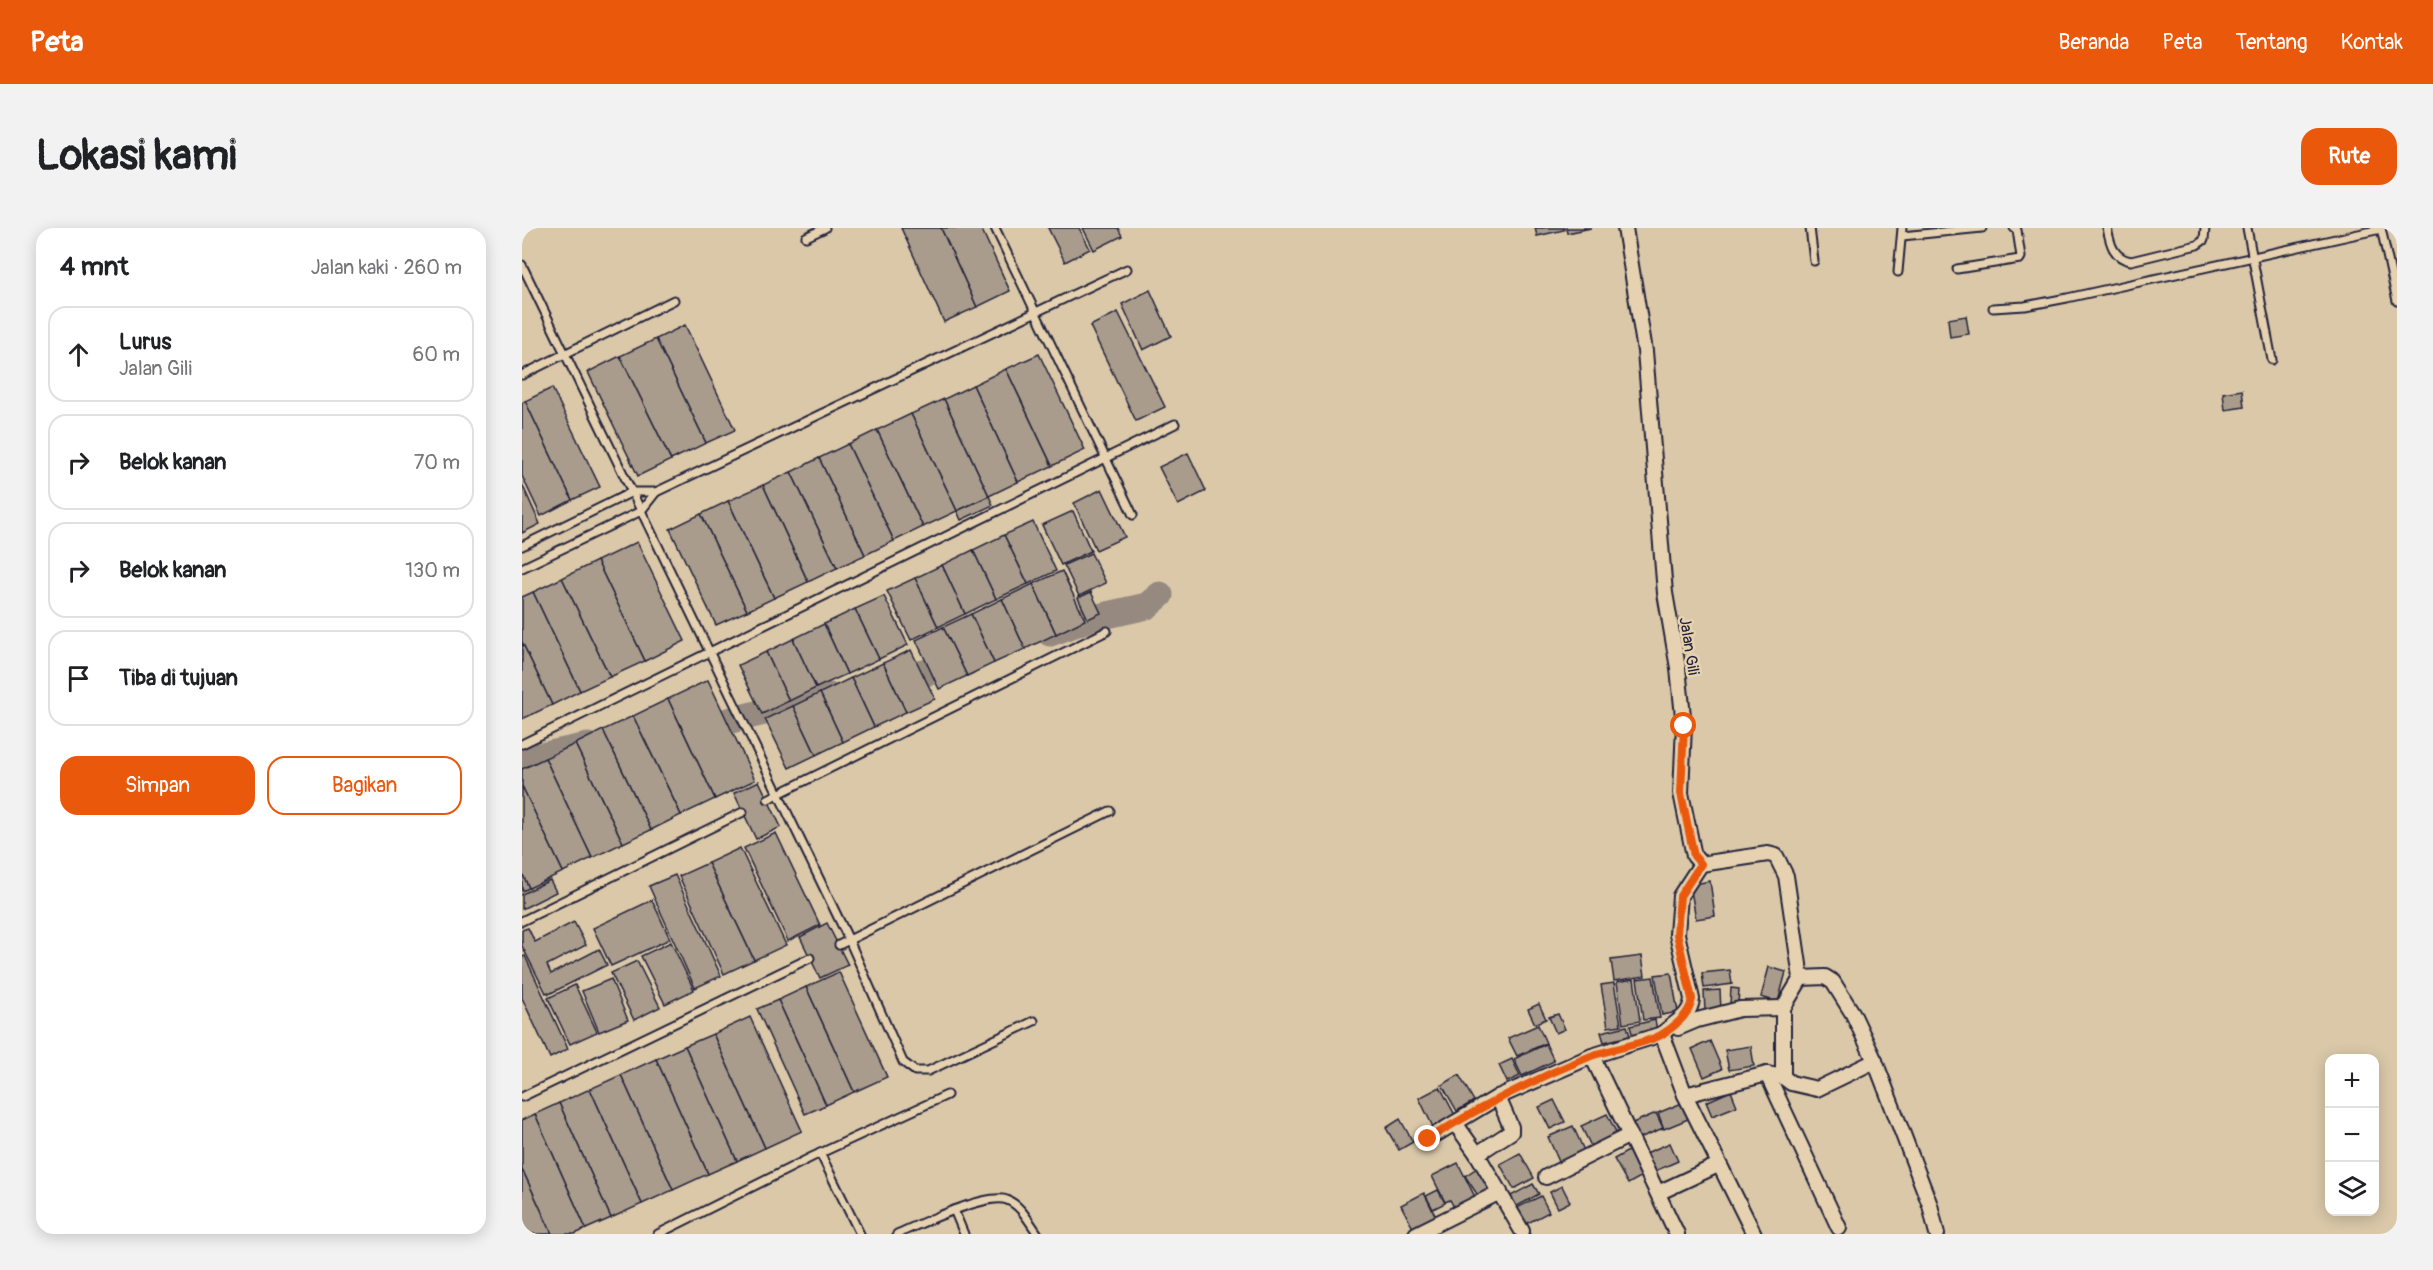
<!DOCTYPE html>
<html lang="id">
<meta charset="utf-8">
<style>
:root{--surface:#fff;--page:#f2f2f2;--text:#202124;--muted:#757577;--line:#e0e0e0;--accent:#ea580c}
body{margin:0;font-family:Pangolin,sans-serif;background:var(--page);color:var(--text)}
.controls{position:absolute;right:18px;bottom:18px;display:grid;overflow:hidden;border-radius:12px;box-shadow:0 3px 15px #0003}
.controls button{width:54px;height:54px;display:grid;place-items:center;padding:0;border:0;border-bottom:2px solid var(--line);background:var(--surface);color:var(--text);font:30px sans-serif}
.stop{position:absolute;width:18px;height:18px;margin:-14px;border:4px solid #ea580c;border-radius:50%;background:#fff}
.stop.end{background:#ea580c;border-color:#fff;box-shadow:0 2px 6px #0008}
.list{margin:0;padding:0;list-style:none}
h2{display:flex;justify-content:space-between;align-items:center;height:78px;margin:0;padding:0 24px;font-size:26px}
h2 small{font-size:20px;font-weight:400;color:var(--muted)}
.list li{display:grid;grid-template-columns:39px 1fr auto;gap:18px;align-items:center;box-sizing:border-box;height:96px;margin:0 12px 12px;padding:0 12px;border:2px solid var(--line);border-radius:18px}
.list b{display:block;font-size:22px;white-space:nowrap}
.list p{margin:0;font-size:20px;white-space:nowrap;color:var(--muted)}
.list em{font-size:20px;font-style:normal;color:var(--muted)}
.actions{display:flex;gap:12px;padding:18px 24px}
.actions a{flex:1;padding:14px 0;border:2px solid var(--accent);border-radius:18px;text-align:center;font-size:21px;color:var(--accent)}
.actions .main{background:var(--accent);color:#fff}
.icon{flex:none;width:33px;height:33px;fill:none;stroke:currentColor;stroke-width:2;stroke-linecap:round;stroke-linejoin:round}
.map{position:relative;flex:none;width:1875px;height:1006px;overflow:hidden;border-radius:18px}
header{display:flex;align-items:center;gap:36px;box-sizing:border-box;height:84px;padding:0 30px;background:var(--accent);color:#fff}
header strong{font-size:28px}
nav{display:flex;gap:33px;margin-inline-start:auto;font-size:21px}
.intro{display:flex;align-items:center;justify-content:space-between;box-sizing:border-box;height:144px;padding:0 36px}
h1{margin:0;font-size:42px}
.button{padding:15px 27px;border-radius:18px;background:var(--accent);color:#fff;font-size:21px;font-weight:700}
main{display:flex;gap:36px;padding:0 36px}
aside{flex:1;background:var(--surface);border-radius:18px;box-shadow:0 3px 15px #0003}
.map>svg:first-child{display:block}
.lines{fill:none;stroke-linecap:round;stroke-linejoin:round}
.river{stroke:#968a80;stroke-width:27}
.building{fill:#a99c8c;stroke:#22223b;stroke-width:1.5}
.service-casing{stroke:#22223b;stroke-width:11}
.minor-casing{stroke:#22223b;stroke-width:18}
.service{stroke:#e6d2b0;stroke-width:7}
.minor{stroke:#e6d2b0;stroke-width:14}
.route{stroke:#ea580c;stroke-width:8}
.labels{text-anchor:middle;stroke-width:5;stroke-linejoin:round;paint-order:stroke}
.street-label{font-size:16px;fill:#22223b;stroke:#e6d2b0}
</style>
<header>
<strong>Peta</strong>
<nav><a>Beranda</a><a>Peta</a><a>Tentang</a><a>Kontak</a></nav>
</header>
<div class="intro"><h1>Lokasi kami</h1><a class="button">Rute</a></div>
<main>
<aside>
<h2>4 mnt<small>Jalan kaki · 260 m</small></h2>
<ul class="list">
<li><svg class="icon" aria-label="ahead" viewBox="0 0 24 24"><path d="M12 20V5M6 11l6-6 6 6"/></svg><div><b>Lurus</b><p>Jalan Gili</p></div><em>60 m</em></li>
<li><svg class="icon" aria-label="right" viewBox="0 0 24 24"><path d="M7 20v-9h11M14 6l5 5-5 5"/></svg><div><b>Belok kanan</b></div><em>70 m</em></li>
<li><svg class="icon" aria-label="right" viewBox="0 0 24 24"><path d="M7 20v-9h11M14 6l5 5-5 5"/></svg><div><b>Belok kanan</b></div><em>130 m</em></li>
<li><svg class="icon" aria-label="arrive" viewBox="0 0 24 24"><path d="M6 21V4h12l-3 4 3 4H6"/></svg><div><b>Tiba di tujuan</b></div></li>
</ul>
<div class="actions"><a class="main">Simpan</a><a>Bagikan</a></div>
</aside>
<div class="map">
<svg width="1875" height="1006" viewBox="0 0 1875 1006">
<rect width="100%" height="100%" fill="#dac8a9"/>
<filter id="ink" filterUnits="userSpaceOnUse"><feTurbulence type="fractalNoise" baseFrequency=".0167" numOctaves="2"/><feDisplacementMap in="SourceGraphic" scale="12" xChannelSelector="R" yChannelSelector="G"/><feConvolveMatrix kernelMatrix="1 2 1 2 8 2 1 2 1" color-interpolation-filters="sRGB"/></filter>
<g filter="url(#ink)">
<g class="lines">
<g class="river">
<path d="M528,405L563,392L625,378L638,367"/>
<path d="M365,454L444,435"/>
<path d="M169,502L307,468"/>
<path d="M0,532L66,518"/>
</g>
</g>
<g class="building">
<path d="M379,0H419L455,79L422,94Z"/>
<path d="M419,0H459L488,63L455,79Z"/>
<path d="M526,0H557L568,21L543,34Z"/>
<path d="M561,0H596L600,8L572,22Z"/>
<path d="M1013,0H1042V2L1015,8Z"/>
<path d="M1044,0H1069L1045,5Z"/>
<path d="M628,62L649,108L621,122L600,76Z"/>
<path d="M596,84L643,179L614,193L568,98Z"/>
<path d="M1444,88L1447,106L1428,109L1426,91Z"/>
<path d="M163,97L213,202L184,215L134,111Z"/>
<path d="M134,111L184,215L149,232L98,128Z"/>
<path d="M517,126L563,222L530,238L484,141Z"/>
<path d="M98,128L149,232L116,248L66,144Z"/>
<path d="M484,141L530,238L496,254L451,157Z"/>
<path d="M451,157L496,254L467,268L422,171Z"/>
<path d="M30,160L78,259L50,272L3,173Z"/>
<path d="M1720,162L1722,179L1703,182L1701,165Z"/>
<path d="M422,171L467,268L435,283L389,186Z"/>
<path d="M3,173L50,272L19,288L0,248V175Z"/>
<path d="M389,186L435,283L401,299L355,202Z"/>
<path d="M355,202L401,299L372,313L326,216Z"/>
<path d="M326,216L372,313L343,327L297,230Z"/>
<path d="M666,225L684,263L656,277L637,239Z"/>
<path d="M297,230L343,327L315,340L269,244Z"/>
<path d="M269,244L315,340L286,354L241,257Z"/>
<path d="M0,256L18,296L0,305Z"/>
<path d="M241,257L286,354L252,370L206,273Z"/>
<path d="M580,261L603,309L574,322L552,275Z"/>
<path d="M467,268L471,277L439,292L435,283Z"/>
<path d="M206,273L252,370L225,383L179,286Z"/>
<path d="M551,283L569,323L539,337L520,297Z"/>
<path d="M179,286L225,383L194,397L148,301Z"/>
<path d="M511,294L534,343L506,356L482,307Z"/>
<path d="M482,307L506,356L474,371L451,322Z"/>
<path d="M115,314L163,413L123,433L75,333Z"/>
<path d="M451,322L474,371L443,386L420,337Z"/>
<path d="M569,325L584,355L557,368L542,337Z"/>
<path d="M75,333L123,433L88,449L40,350Z"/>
<path d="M420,337L443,386L416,399L393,350Z"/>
<path d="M540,343L563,392L534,406L511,356Z"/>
<path d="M40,350L88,449L58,463L11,364Z"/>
<path d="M393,350L416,399L389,412L365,363Z"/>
<path d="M511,356L534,406L503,421L480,371Z"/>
<path d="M11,364L58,463L30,477L0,414V369Z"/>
<path d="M569,364L579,385L566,391L556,370Z"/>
<path d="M362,368L386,417L357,431L333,381Z"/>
<path d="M480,371L503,421L472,435L449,386Z"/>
<path d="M333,381L357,431L325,446L302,396Z"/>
<path d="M449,386L472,435L445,448L421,399Z"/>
<path d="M302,396L325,446L294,460L271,411Z"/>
<path d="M421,399L445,448L417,461L394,412Z"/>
<path d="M271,411L294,460L267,473L244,424Z"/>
<path d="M0,414L30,477L0,491Z"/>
<path d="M389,422L413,471L384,484L361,435Z"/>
<path d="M244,424L267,473L240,486L216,437Z"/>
<path d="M361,435L384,484L352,499L329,450Z"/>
<path d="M329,450L352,499L321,514L298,465Z"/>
<path d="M186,452L233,552L193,571L146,471Z"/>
<path d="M298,465L321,514L294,527L271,478Z"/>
<path d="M146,471L193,571L159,587L111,488Z"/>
<path d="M271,478L294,527L267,540L243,491Z"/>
<path d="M111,488L159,587L129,602L81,502Z"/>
<path d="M81,502L129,602L101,615L53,516Z"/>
<path d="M53,516L101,615L70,630L23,530Z"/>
<path d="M23,530L70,630L41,644L0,558V541Z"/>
<path d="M237,553L259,599L234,611L212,565Z"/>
<path d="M0,558L41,644L7,660L0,645Z"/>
<path d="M254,605L298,697L266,713L222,620Z"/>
<path d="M218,620L264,717L232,732L186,635Z"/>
<path d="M186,635L232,732L202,746L157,648Z"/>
<path d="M0,645L7,660L0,663Z"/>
<path d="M153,647L199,748L173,760L127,658Z"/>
<path d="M28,652L34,664L0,681V666Z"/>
<path d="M1188,653L1193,688L1174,691L1168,657Z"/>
<path d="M130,672L148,711L89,738L71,700Z"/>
<path d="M52,694L64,717L25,737L29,746L77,721L85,737L27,766L26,764L24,765L0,718V702L6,700L13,714Z"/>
<path d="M305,695L326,737L298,750L278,709Z"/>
<path d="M149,714L172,762L143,776L119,728Z"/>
<path d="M3,728L46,821L28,830L0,770V729Z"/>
<path d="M1120,728L1123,748L1092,753L1089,732Z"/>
<path d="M115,733L138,779L112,792L89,745Z"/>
<path d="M1247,739L1264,744L1256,774L1239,769Z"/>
<path d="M1208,742L1210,756L1182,760L1180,745Z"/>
<path d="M317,744L365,849L332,864L284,759Z"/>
<path d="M1149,745L1156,784L1140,787L1133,747Z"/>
<path d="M1131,749L1138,790L1121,792L1115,751Z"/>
<path d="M89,751L106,792L77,804L60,763Z"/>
<path d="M1112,751L1118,793L1101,796L1095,754Z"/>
<path d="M1092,755L1099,797L1086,799L1079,757Z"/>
<path d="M53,757L75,804L48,816L26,770Z"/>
<path d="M284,759L332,864L304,877L256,772Z"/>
<path d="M1209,760L1217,761L1216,776H1208Z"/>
<path d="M1198,762L1199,783L1183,784L1182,763Z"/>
<path d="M256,772L304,877L283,886L235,781Z"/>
<path d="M1017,776L1024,791L1013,796L1006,781Z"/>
<path d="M1036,786L1043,801L1034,805L1027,789Z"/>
<path d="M228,789L280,903L243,920L191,806Z"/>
<path d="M1133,792L1135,802L1111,809L1108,798Z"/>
<path d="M1016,797L1024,815L995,828L986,810Z"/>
<path d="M1105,798L1108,808L1082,814L1079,804Z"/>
<path d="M191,806L243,920L215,933L163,818Z"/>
<path d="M1188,813L1200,841L1182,849L1170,821Z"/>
<path d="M1024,816L1032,833L1000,848L992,831Z"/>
<path d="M163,818L215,933L186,946L134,831Z"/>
<path d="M1229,818L1232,838L1207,842L1203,822Z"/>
<path d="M134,831L186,946L151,962L99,847Z"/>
<path d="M990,831L998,848L985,854L977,837Z"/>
<path d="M99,847L151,962L120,976L68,861Z"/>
<path d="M937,847L952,873L935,883L920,857Z"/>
<path d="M918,859L934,889L912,901L897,870Z"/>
<path d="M68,861L120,976L89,990L37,875Z"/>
<path d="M1209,863L1215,878L1190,888L1184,874Z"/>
<path d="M1032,872L1043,894L1028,901L1017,879Z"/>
<path d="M37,875L89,990L64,1001L13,886Z"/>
<path d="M1160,875L1166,891L1142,901L1136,885Z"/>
<path d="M1134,885L1141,900L1113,912L1106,897Z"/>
<path d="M13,886L64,1001L53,1006H30L0,941V892Z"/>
<path d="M1085,886L1097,910L1071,922L1059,898Z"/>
<path d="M878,891L891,914L877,922L864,900Z"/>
<path d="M1051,898L1064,927L1039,938L1026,909Z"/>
<path d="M1148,915L1156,933L1133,943L1124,925Z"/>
<path d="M1108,922L1122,947L1106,956L1092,931Z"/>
<path d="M998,925L1012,950L992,961L978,936Z"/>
<path d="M936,935L953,969L932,979L928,972L923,974L910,948Z"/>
<path d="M958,938L974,962L959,972L943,948Z"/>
<path d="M0,941L30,1006H0Z"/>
<path d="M1011,956L1017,966L990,981L985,970Z"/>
<path d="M1040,958L1048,974L1036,980L1028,964Z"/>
<path d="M916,962L923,975L911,981L904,968Z"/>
<path d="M902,965L915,991L892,1002L879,977Z"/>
<path d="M1019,968L1027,984L1002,997L993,981Z"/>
</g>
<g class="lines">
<g class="service-casing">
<g id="service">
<path d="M473,0L611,287"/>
<path d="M1288,0L1292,33"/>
<path d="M1585,0C1588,15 1591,30 1609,33L1675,17L1682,12L1683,0"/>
<path d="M1725,0L1750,132"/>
<path d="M1859,0L1875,73"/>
<path d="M1380,8L1460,0"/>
<path d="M284,9L303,0"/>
<path d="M0,37L327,712L381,834L393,843H406L512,793"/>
<path d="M1435,41L1498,31L1499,29L1495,2L1492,0"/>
<path d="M1376,44L1380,0"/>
<path d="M1471,80L1503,78L1545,70L1859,1"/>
<path d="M0,147L152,72"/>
<path d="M0,318L110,264H134L605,41"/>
<path d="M0,340L119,283L134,264"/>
<path d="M0,516L653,196"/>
<path d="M246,571L585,403"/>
<path d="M0,693L221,584"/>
<path d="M317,717L588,583"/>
<path d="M0,869L288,730"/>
<path d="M298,925L338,1006"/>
<path d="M432,982L442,1006"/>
<path d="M136,1006L290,929L425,867"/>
<path d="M375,1006C396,997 465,964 485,972C499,977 507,994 516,1006"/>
</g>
</g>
<g class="minor-casing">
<g id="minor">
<path d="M1103,0L1123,123L1143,365L1156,440L1162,498L1159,565L1172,628L1179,636"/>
<path d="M1179,636L1246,626L1254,628L1264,648L1279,750"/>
<path d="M1279,750L1303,749L1311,754L1331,786L1353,833L1408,977L1415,1006"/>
<path d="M1156,800L1175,792L1218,781L1261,780"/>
<path d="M1140,806C1152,794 1168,790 1170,771L1155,706L1158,668L1179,636"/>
<path d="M1070,828L1155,1006"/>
<path d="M1245,846L1317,1000"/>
<path d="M1261,849V780L1279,750"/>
<path d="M1163,867L1245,846L1261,849L1269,855L1295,861L1353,833"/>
<path d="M933,895L955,926L1000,1003"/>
<path d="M906,911L976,869L1070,828L1140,806L1163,867L1232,1006"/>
<path d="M955,926L989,904V899L976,869"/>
<path d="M1024,949L1108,907"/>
<path d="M1136,965L1196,937"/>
<path d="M894,1006L978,964"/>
</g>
</g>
<use href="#service" class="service"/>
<use href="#minor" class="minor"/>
</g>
</g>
<g class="lines" filter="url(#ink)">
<path class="route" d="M906,911C958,879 1012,851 1069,828C1088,821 1123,816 1139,807C1152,799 1168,787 1170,771L1155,706L1158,668L1179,636L1172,628L1159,565L1162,498"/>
</g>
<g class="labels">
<g class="street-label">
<text transform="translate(1168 418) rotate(81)" y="6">Jalan Gili</text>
</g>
</g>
</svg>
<div class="controls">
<button>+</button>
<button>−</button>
<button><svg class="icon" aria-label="layers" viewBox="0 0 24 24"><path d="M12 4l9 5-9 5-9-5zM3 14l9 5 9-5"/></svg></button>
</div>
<div class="stop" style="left:1162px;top:498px"></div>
<div class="stop end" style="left:906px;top:911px"></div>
</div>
</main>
